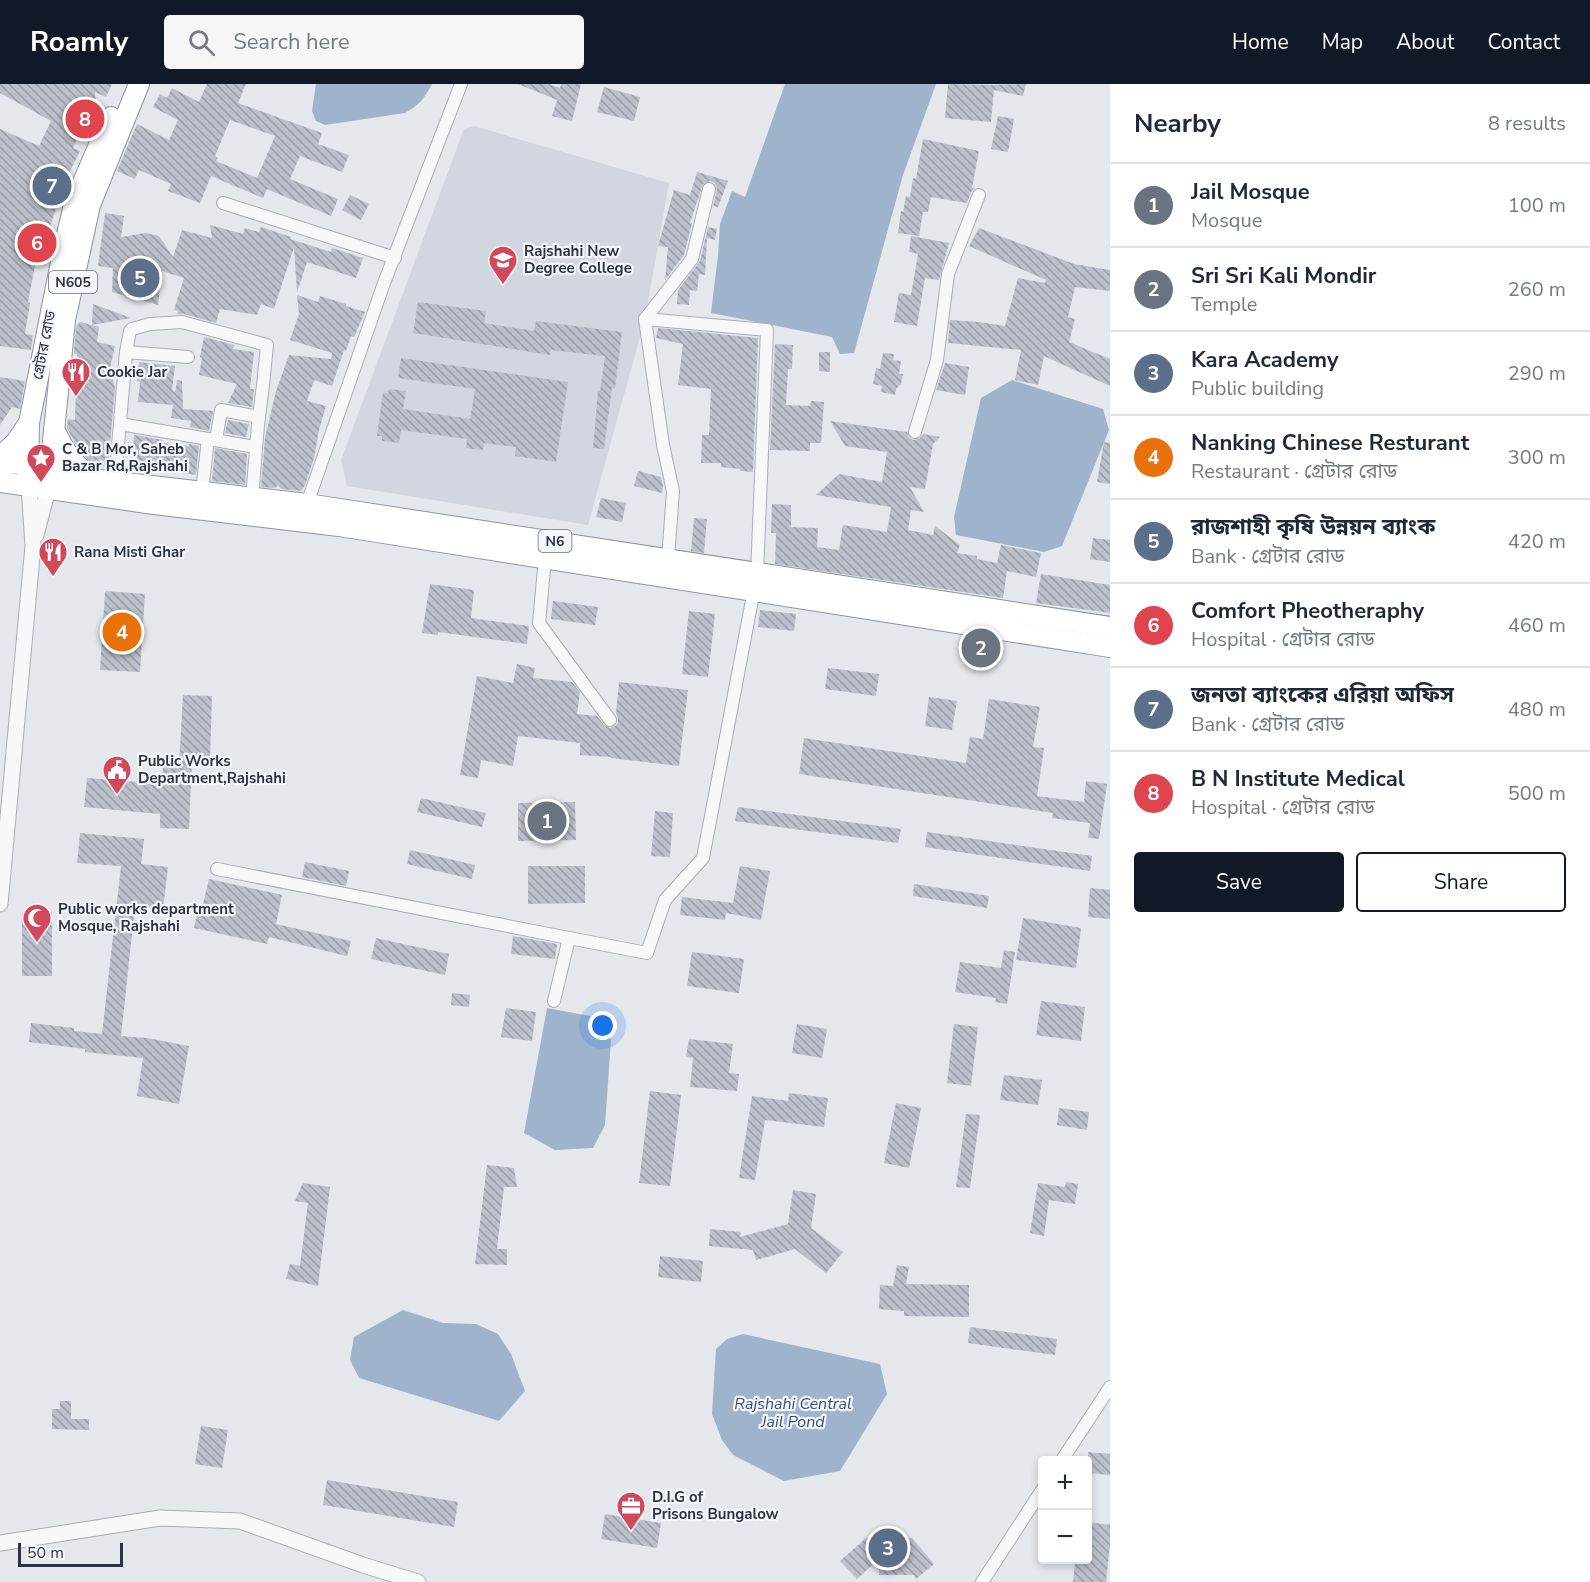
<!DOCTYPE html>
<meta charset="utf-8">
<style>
:root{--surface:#fff;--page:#f6f6f7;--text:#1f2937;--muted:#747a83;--line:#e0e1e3;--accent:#111827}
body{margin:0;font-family:"Nunito Sans","Noto Sans Bengali",sans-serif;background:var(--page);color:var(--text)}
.controls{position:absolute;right:18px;bottom:18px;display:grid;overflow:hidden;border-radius:6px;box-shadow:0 3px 9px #0003}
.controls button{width:54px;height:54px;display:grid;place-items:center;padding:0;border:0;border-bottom:2px solid var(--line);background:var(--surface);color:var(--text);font:30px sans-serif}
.scale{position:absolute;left:18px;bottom:15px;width:105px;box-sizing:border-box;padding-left:6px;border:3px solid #2b3445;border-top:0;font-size:16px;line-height:21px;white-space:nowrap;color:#2b3445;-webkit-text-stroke:4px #f4f6f9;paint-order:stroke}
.you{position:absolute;left:603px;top:942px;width:21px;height:21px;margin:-15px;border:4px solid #fff;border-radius:50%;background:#1a73e8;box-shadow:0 0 0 9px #1a73e833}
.badge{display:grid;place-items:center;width:39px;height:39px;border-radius:50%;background:var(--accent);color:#fff;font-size:20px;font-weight:700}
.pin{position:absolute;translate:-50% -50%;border:3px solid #fff;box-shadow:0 2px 6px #0006}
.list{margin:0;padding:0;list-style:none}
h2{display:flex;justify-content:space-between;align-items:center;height:78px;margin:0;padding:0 24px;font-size:26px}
h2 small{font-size:20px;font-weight:400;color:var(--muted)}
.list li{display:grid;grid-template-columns:39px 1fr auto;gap:18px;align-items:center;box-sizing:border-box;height:84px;padding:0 24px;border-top:2px solid var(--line)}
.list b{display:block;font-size:22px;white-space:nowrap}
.list p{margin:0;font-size:20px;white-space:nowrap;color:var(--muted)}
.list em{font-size:20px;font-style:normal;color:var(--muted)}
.actions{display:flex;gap:12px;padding:18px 24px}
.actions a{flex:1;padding:14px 0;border:2px solid var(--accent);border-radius:6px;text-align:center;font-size:21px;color:var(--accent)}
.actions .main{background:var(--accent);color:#fff}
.icon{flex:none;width:33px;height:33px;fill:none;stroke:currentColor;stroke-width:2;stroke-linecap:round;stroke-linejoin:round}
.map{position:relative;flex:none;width:1110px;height:1498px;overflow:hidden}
header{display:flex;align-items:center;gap:36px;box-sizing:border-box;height:84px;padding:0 30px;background:var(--accent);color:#fff}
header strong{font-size:28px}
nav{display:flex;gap:33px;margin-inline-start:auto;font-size:21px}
.search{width:420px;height:54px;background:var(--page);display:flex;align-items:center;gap:15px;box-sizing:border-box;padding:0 21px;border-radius:6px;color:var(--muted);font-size:22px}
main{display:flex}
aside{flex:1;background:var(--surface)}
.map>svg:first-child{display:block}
.built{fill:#d2d6de}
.water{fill:#9fb4cc}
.building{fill:url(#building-back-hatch);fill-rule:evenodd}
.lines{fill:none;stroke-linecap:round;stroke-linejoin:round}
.minor-casing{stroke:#a9aeb7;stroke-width:14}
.tertiary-casing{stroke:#a9aeb7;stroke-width:17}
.trunk-casing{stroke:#8b94a3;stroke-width:22}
.minor{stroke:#f7f8fa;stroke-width:12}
.tertiary{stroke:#f7f8fa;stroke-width:15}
.trunk{stroke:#fff;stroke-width:20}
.labels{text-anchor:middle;stroke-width:4.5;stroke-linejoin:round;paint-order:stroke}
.shield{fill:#f4f6f9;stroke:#676e7b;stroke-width:1.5}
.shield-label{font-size:14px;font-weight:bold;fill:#2b3445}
.poi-label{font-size:15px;font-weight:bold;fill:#2b3445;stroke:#f4f6f9;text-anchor:start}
.street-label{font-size:15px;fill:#2b3445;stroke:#f4f6f9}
.water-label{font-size:16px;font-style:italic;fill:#34527a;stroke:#f4f6f9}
</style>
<header>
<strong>Roamly</strong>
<div class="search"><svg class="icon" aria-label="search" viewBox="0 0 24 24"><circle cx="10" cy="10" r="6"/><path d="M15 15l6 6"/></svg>Search here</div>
<nav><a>Home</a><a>Map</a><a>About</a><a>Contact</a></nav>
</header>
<main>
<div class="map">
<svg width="1110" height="1498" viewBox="0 0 1110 1498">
<defs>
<pattern id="building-back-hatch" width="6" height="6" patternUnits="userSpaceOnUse" patternTransform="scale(1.5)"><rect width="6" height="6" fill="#bbc0ca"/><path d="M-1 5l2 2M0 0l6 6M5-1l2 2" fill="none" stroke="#989da6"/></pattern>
</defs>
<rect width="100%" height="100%" fill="#e4e7ec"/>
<path class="built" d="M474,42L669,99L645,235L588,441L347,402L341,376L464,45Z"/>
<g class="water">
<path d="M316,0H432C424,15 419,21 405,29L325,41L316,37L312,27Z"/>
<path d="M785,0H936L903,91L854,269L840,270L832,253L711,229L718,171L720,140L732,107L745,113Z"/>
<path d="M1012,296L1103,325L1109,346L1062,462L1044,468L956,451L954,433L981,314Z"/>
<path d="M547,924L595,933L611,956L605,1041L593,1064L555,1066L524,1049Z"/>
<path d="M403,1226L443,1239L476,1240L498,1250L511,1270L525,1307L499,1337L359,1294L350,1276L354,1253Z"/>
<path d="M743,1250L880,1280L887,1310L840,1387L784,1397L733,1371L722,1356L712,1330L716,1265L727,1255Z"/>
</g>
<g class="building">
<path d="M0,0H112L106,13L95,8L96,24L92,33L88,31L73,64L80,67L67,93L70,94L59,119H58L45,157L40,156L28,218L30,219L25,250L33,251L31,266L0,262V45L39,62L51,37L0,9Z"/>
<path d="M207,0H246L238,19L322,49L318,60L349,71L342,88L300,72L290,95L338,115L331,132L267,105L263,114L211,92L200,119L168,107L171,100L139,86L135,95L117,87L137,40L169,56L178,36L153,23L160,10L167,14L172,4L199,18ZM230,36L275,52L257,94L216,77L218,74L215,72Z"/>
<path d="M518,0H549L560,4L561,0H581L572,37L552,32L557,16Z"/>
<path d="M948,0L990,1L1026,0L1023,12L994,6L991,38L945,34Z"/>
<path d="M604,3L640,13L634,37L597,28Z"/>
<path d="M998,32L1014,35L1008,68L991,65Z"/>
<path d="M923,55L979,67L972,104H975L971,108L967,119L931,113L928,128H923L919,152L898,149L901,127L903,128L906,112L910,113L913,94L916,95Z"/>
<path d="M697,88L728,97L718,123L713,122L717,106L715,99L710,97L703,100L690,139H692L684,171L665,196L668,163L658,162L674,106L690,111Z"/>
<path d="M350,111L369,120L361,136L342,126Z"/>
<path d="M105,129L124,132L121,153L145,149L159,152L173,173L182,146L212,154L210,141L243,150L245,144L259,148L261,143L291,153L290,155L331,168L332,164L363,174L356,194L307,178L297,208L294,163L274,225L261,220L257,231L220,225L216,239L184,230H177L178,227L174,226L184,194L162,187L158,221L112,208L113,184L98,182Z"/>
<path d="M708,143L717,145L715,156L707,154L705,191L699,190L697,207L690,206L689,221L677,220L678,206L700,177Z"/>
<path d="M979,144L1074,180L1110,186V207L1075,203L1068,233L1075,235L1069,258L1110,275V302L1044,272L1038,301L1015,296L1021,266L948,259L950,236L979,238L1005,242L1018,194L1045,199L1046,196L969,162Z"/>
<path d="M911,152L949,159L939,196L925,194L917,242L894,238L899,209L911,211L918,170L909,168Z"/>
<path d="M297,211L318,218L320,212L346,220V222L365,228L354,253L351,252L346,267L344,266L332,302L314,296L307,317L326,322L319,346L314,374L305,401L301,407L282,405L277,401L276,404L261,403L265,354L276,307L289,271L331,275L332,269L290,256L299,230Z"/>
<path d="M418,218L486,227L484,239L534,247L536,237L622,248L615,304H612L604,365L593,364L598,307H600L605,272L550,266V271L413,249Z"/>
<path d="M93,220L131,234L92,241Z"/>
<path d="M80,238L99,243L97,258L115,262L110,284L115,304L108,383L94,381L87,375L76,361L67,344L68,335L75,336L77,270L74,269L76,243Z"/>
<path d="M658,244L758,254L753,388L740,387V385L721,383V379H701L702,351H709L711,305L678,301L683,260L656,254Z"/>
<path d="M204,253L234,261L233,265L254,268L250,305H254L252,323L228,319L237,300L199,291L202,274L200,273Z"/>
<path d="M775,260L793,261L792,285H788L786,321L810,322L811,317L824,318L821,359H810V367L770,366Z"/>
<path d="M819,268H830V288L819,287Z"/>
<path d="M883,269L894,270L893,276L901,277L899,290H903L901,300L896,305L895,311L881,308L882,302L873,300L876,284L880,285Z"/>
<path d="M401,274L568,298L556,378L515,372L516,363L484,359L483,366L466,364L467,355L401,346L399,359L382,357V352H377L383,308L388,309L389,305L406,307L403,325L470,335L475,305L398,294Z"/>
<path d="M139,278L175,282L172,306L175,308L177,296L182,297L183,325L213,327L209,347L190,343L191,337L171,334L173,321L138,318L140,298L137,297Z"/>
<path d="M945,279L969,283L965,311L936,306Z"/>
<path d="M0,293L25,297L20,325L12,323L0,341Z"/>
<path d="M228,336L249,340L246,353L225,349Z"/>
<path d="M830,337L907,348L909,353L913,356L920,354L923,350L940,353L933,360L925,405L910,403L924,428L911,426L908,446L933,451L935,442L960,461L957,469L977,472V475L997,479L1001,461L1041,469L1036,493L1007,487L1003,514L775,480L776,449H771L772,420L791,421V443L818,444L817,463L839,466L843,441L887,448L891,423L816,411L839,390L882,398L887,368L845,362Z"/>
<path d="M134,351L163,356V359L189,362V360L199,362L196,391L174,388L175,384L132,378Z"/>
<path d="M1104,358L1110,359V400L1097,398Z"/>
<path d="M215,364L247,370L245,401L212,397Z"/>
<path d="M638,387L661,393L663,402L662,409L634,402Z"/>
<path d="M601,414L626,419L622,438L596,433Z"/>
<path d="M694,434L707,435L704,469L691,467Z"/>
<path d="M1093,454L1110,456V478L1090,475Z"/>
<path d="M1041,490L1110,501V529L1036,519Z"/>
<path d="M430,500L474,506L471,534L529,542L527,560L438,548V551L422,549Z"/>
<path d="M105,507L145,510L140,588L100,586Z"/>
<path d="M553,517L598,523L595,541L551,535Z"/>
<path d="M760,526L796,530L794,547L758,543Z"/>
<path d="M689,527L715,530L708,593L682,590Z"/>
<path d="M967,553L995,557L992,575L965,571Z"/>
<path d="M517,580L535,584L533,594L572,598L580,608L577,630L597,632L604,641L610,644L615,642L618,639V635L616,630L619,598L688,606L679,682L611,674V673L580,671V659L518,652L513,682L481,676L478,694L460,691L477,592L513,599Z"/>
<path d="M828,584L879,590L876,612L825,605Z"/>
<path d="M183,611L212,612L210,676L192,675L189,745L160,744V730L84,723L87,694L162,700L163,680L179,681Z"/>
<path d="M929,613L957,617L952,646L925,642Z"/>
<path d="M989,615L1040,623L1033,663L1044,664L1037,712L1084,718L1086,697L1107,700L1099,755L1088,754L1090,739L1052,734L1053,729L799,690L804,654L966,679L970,653L983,655Z"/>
<path d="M421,714L486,729L482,743L417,728Z"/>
<path d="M575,718L576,756L518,757V719Z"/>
<path d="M738,723L901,745L898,759L735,737Z"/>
<path d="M655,727L673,729L670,773L651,772Z"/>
<path d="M927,748L1092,772L1090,787L925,763Z"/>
<path d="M80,749L144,755L141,780L168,783L163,825L135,822L121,952L147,954L189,962L179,1020L137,1012L143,974L85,968V965L29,958L31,939L74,944V947L102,950L121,782L77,779Z"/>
<path d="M410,766L475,781L472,795L407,780Z"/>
<path d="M305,778L349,787L346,802L302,793Z"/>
<path d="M528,782H585V819L528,820Z"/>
<path d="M740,782L770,787L761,836L726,829L725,836L680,831L682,813L733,819Z"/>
<path d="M209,795L282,811L276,840L351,857L347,872L269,853L267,860L194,844L199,823L202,824Z"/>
<path d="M914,800L989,812L987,824L913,812Z"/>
<path d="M1090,804L1110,806V835L1088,833Z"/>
<path d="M52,828V892H22V829Z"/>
<path d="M1023,834L1081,844L1076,884L1016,876Z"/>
<path d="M513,852L557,860L555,875L511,870Z"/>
<path d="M376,854L449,870L445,891L371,875Z"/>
<path d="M1004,866L1015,868L1007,920L995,918L996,914L955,908L960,878L1001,884Z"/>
<path d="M692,868L744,875L739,909L687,902Z"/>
<path d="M452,909L470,911L469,923L451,921Z"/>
<path d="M1041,917L1085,923L1081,957L1036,951Z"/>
<path d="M506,924L536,928L532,957L501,953Z"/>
<path d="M797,940L827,945L822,974L792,969Z"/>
<path d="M954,940L978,943L971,1002L947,999Z"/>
<path d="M689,955L733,960L729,989L739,990L737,1007L690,1003L693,974L686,973Z"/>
<path d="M1004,991L1042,996L1038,1021L1000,1016Z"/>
<path d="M650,1007L681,1011L670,1102L639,1099Z"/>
<path d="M789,1009L828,1014L824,1043L765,1036L755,1096L739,1094L752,1012L788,1017Z"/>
<path d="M896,1019L921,1024L909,1084L884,1079Z"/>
<path d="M1059,1024L1089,1028L1087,1046L1057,1041Z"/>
<path d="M966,1030L980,1031L970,1104L956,1103Z"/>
<path d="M487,1081L514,1084L517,1103H504L497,1165H507V1181L475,1180Z"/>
<path d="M1066,1098L1078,1100L1075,1120L1049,1116L1044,1152L1030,1149L1038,1099L1065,1103Z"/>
<path d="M303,1099L330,1103L318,1202L286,1195L290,1180L300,1182L308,1119L295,1117Z"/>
<path d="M793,1106L816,1110L811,1144L843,1168L826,1189L795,1165L756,1176L753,1166L709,1162L710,1145L741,1148L740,1153L788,1140Z"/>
<path d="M660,1172L703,1177L701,1198L658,1193Z"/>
<path d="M897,1181L909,1183L906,1200L969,1201V1233L904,1232V1227L879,1225L880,1201L893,1202Z"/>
<path d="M970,1243L1057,1255L1055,1271L968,1259Z"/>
<path d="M60,1317H71V1335H89V1346L52,1345V1325H60Z"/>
<path d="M201,1342L228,1346L222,1384L195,1380Z"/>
<path d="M1088,1368L1110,1370V1391L1088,1389Z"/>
<path d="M327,1396L458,1418L454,1443L323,1421Z"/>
<path d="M605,1430L661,1439L657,1464L601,1455Z"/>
<path d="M1088,1438L1110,1441V1460L1106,1498H1073L1075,1476H1088Z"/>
<path d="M866,1454H912L934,1480L916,1495L914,1491H879V1475L857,1495L840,1477Z"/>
</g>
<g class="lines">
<g class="minor-casing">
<g id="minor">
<path d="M223,119L395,174"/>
<path d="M126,268L188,273"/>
<path d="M120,340L256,363"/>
<path d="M915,348L937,276L948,190L979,111"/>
<path d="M216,356L221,326L259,333"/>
<path d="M115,397L126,268L130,247L132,245L150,240L182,238L267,261L263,301L258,341L252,414"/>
<path d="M202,408L208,355"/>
<path d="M307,425V420L384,199L461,0"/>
<path d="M545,474L539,539L610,636"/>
<path d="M668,475L673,407L663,361L645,235L692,175L709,105"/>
<path d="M217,785L569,854"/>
<path d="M554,917L569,854L647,869L665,816L703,774L757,490L767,246L645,235"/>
<path d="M1062,1376L1110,1303"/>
<path d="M982,1498L1042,1406"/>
</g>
</g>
<g class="tertiary-casing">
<g id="tertiary">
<path d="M36,451L48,405"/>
<path d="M0,820L33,462L29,402"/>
<path d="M0,1459L160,1434L240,1437L363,1481L418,1498"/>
</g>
</g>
<g class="trunk-casing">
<g id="trunk">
<path d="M54,345C66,370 71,377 92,395"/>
<path d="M0,373L16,358L29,339"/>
<path d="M0,379L27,380L92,395L307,420L1110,543"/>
<path d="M28,390L29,339L64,163L75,117L111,33"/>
<path d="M0,398L154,420L339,442L1110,563"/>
<path d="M49,398L65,236L90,121L139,0"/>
</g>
</g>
<use href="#minor" class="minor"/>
<use href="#tertiary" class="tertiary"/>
<use href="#trunk" class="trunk"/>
</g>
<defs>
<g id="university-pin" transform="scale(1.5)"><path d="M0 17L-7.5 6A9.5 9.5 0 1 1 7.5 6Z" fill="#d1495b" stroke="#f4f6f9"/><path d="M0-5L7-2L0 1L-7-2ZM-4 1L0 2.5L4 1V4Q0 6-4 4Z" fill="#fff"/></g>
<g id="restaurant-pin" transform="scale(1.5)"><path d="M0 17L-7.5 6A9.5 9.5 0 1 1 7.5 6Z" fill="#d1495b" stroke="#f4f6f9"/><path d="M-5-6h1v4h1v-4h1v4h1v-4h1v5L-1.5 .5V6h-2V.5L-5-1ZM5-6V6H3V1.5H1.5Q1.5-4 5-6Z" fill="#fff"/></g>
<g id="sight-pin" transform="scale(1.5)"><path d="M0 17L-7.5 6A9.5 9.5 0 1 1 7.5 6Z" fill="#d1495b" stroke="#f4f6f9"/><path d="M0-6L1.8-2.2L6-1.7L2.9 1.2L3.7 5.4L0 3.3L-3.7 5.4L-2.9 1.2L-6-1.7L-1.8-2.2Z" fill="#fff"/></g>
<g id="civic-pin" transform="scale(1.5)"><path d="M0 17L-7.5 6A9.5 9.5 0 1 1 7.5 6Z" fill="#d1495b" stroke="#f4f6f9"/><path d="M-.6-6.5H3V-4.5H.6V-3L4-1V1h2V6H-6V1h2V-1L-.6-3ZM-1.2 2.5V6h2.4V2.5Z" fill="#fff"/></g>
<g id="mosque-pin" transform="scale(1.5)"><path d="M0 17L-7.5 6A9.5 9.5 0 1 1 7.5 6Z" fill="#d1495b" stroke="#f4f6f9"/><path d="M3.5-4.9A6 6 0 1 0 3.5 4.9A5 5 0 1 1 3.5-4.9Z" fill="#fff"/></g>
<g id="office-pin" transform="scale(1.5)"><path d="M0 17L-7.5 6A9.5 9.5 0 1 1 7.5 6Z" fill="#d1495b" stroke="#f4f6f9"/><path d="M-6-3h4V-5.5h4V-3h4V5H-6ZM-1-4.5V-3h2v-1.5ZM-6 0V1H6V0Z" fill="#fff"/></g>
</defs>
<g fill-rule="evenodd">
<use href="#university-pin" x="503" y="176"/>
<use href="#restaurant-pin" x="76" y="288"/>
<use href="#sight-pin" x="41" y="374"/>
<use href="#restaurant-pin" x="53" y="468"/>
<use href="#civic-pin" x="117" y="686"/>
<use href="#mosque-pin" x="37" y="834"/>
<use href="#office-pin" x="631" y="1422"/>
</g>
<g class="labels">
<g class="shield">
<rect x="49" y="187" width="48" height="22" rx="4.5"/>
<rect x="538.5" y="446" width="33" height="22" rx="4.5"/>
</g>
<g class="shield-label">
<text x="73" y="203">N605</text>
<text x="555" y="462">N6</text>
</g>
<g class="poi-label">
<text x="524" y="172">Rajshahi New<tspan x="524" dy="17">Degree College</tspan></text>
<text x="97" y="293">Cookie Jar</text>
<text x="62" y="370">C &amp; B Mor, Saheb<tspan x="62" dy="17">Bazar Rd,Rajshahi</tspan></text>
<text x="74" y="473">Rana Misti Ghar</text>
<text x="138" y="682">Public Works<tspan x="138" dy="17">Department,Rajshahi</tspan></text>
<text x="58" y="830">Public works department<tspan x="58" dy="17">Mosque, Rajshahi</tspan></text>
<text x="652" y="1418">D.I.G of<tspan x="652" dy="17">Prisons Bungalow</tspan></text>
</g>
<g class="street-label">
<text transform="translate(44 261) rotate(-79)" y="5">গ্রেটার রোড</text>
</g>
<g class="water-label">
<text x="793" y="1325">Rajshahi Central<tspan x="793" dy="18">Jail Pond</tspan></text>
</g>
</g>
</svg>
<div class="controls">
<button>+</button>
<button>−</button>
</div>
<div class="scale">50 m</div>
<div class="you"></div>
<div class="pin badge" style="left:547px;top:737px;background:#6b7280">1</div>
<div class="pin badge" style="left:981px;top:564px;background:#6b7280">2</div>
<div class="pin badge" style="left:888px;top:1464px;background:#5c6f8a">3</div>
<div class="pin badge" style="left:122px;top:548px;background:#e8710a">4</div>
<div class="pin badge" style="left:140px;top:194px;background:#5c6f8a">5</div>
<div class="pin badge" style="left:37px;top:159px;background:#e0444e">6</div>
<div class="pin badge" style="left:52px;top:102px;background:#5c6f8a">7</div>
<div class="pin badge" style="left:85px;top:35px;background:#e0444e">8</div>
</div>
<aside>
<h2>Nearby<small>8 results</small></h2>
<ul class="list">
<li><span class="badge" style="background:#6b7280">1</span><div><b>Jail Mosque</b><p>Mosque</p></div><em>100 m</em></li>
<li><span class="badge" style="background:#6b7280">2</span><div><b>Sri Sri Kali Mondir</b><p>Temple</p></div><em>260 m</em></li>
<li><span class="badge" style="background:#5c6f8a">3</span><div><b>Kara Academy</b><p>Public building</p></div><em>290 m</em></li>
<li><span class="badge" style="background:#e8710a">4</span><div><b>Nanking Chinese Resturant</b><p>Restaurant · গ্রেটার রোড</p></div><em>300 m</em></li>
<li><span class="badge" style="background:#5c6f8a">5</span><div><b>রাজশাহী কৃষি উন্নয়ন ব্যাংক</b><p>Bank · গ্রেটার রোড</p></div><em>420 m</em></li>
<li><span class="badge" style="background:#e0444e">6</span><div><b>Comfort Pheotheraphy</b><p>Hospital · গ্রেটার রোড</p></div><em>460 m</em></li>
<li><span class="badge" style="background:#5c6f8a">7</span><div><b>জনতা ব্যাংকের এরিয়া অফিস</b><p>Bank · গ্রেটার রোড</p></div><em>480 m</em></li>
<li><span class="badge" style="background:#e0444e">8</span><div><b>B N Institute Medical</b><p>Hospital · গ্রেটার রোড</p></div><em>500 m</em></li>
</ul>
<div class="actions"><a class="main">Save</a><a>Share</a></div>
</aside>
</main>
